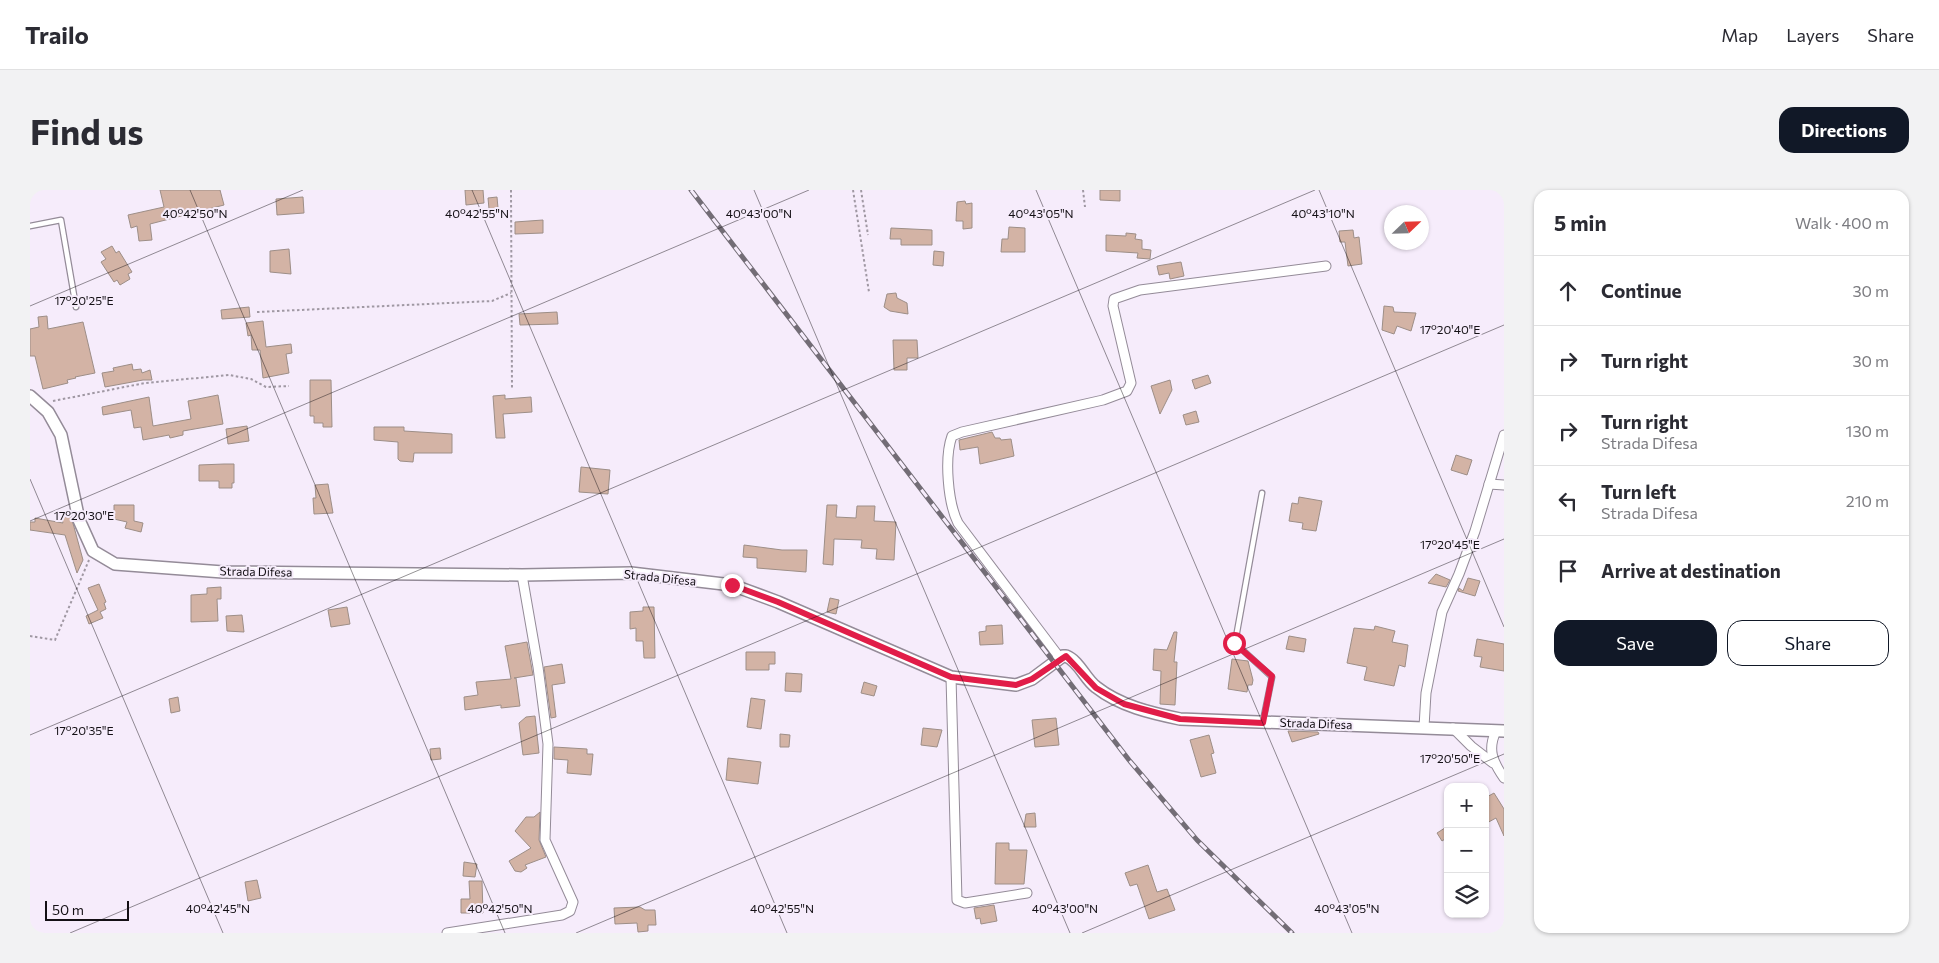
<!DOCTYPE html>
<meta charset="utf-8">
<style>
:root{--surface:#fff;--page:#f2f2f3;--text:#2b2b33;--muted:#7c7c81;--line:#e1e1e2;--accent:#111827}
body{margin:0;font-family:Commissioner,sans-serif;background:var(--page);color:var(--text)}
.controls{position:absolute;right:15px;bottom:15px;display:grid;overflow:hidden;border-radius:10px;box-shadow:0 1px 4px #0004}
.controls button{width:45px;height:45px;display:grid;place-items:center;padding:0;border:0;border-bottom:1px solid var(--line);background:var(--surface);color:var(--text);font:25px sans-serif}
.compass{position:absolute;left:1354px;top:15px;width:45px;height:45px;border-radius:50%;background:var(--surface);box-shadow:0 1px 4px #0004;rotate:67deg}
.scale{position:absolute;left:15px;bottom:12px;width:84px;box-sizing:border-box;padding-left:5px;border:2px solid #141015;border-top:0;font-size:14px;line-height:18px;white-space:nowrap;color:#141015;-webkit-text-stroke:4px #f6ecfb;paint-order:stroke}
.stop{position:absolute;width:15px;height:15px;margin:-11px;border:4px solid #e11d48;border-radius:50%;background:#fff}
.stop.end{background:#e11d48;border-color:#fff;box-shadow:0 1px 5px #0008}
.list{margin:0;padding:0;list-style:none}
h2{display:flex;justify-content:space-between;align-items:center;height:65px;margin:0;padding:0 20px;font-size:21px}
h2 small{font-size:16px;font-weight:400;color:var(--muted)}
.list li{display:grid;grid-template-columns:32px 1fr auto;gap:15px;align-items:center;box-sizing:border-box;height:70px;padding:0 20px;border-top:1px solid var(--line)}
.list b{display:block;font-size:19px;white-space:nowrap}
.list p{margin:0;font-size:16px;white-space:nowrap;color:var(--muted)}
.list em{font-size:16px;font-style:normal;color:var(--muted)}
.actions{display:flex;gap:10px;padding:15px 20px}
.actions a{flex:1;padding:11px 0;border:1px solid var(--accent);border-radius:15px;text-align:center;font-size:18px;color:var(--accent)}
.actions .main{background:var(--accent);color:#fff}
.icon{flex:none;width:28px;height:28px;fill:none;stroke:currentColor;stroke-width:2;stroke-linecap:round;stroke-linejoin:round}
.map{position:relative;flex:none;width:1474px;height:743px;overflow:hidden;border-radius:15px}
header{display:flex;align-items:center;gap:30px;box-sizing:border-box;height:70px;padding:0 25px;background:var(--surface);border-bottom:1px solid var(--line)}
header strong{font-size:24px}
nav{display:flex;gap:28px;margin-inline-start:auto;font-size:18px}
.intro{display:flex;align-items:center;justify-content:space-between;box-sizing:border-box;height:120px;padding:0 30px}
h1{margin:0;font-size:35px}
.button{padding:12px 22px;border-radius:15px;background:var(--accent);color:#fff;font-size:18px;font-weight:700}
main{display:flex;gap:30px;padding:0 30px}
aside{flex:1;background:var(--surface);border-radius:15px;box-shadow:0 1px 4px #0004}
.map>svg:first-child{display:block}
.building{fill:#d3b3a5;stroke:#9d8e87}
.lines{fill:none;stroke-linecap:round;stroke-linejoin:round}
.service-casing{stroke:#948b98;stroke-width:7}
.minor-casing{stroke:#948b98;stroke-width:11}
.tertiary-casing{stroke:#948b98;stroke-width:14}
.path{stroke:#a098a3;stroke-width:2;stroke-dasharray:2.5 2.5;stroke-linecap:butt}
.service{stroke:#fff;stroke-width:4.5}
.minor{stroke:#fff;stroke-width:9}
.tertiary{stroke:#fff;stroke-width:11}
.rail-casing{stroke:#736d76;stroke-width:5}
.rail{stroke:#f6ecfb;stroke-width:3;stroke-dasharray:9;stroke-linecap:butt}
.route{stroke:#e11d48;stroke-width:6}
.ticks{fill:none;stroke:#141015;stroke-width:1;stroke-opacity:0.45}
.labels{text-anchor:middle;stroke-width:4;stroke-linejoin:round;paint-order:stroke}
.street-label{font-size:12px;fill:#141015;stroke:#f6ecfb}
.ticks-label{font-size:12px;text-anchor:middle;fill:#141015;stroke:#f6ecfb;stroke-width:4;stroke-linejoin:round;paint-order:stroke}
</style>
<header>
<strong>Trailo</strong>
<nav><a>Map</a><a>Layers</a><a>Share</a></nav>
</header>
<div class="intro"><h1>Find us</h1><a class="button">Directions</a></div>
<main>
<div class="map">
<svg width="1474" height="743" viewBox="0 0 1474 743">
<rect width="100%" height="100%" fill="#f6ecfb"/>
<g class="building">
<path d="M130,0H190L194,15L120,34L122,50L109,51L107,36L101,38L98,25L134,17Z"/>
<path d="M435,0H453L454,13L436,15Z"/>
<path d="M1070,0H1090V11L1070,10Z"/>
<path d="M273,7L274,23L247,25L246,9Z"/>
<path d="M467,7L468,18L459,19L458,8Z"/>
<path d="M935,11L936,14L942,13V38L933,39V31H926L927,12Z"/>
<path d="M513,30V43L485,44V32Z"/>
<path d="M979,37L995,38V62H971L972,49H978Z"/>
<path d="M861,38L902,40V55H871V49H860Z"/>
<path d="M1323,40L1324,48L1329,47L1332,74L1318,76L1315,52H1310L1309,41Z"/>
<path d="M1096,43L1106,44L1105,49L1112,50V59L1121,60L1120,69L1107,68L1108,63L1076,61V45L1096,46Z"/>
<path d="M82,56L86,63L89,61L102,82L98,84L100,89L90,95L87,90L84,92L71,72L76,69L71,62Z"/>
<path d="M259,59L261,84L240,82V61Z"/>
<path d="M904,61L914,62L913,76L903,75Z"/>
<path d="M1151,72L1154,86L1140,89L1139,83L1129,85L1127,76Z"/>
<path d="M866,103L867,108L877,113L878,124L860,121L854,117L857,104Z"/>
<path d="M1354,116L1363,117L1364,122L1386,123L1381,141L1367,136L1364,144L1352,140Z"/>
<path d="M219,117L220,127L192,129L191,120Z"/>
<path d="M527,122L528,134L490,135L489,124Z"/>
<path d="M17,126L18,139L53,132L65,183L45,187L46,188L37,190L38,193L13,199L5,166H0V139L9,137L8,127Z"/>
<path d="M233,131L236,157L261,154L262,163L256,164L259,183L233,188L230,160H222L221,145L218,146L216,133Z"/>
<path d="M863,150H887L888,168H877V180H864Z"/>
<path d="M102,174L103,180L111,179L112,183L120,180L122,190H113L75,197L72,183L84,181L83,178Z"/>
<path d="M1178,185L1181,193L1165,199L1162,190Z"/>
<path d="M280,190H301L302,237H293V233H284V226H280Z"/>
<path d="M1140,190L1142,200L1130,224L1121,196Z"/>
<path d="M188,205L193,234L153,241V245L140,248L139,245L113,250L111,237L104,238L101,220L73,225L72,217L119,207L123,236L161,229L158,211Z"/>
<path d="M475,205V209L501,207L502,222L473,224L475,248H466L463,206Z"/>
<path d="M1166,221L1169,232L1156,235L1153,225Z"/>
<path d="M217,236L219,251L198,254L196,239Z"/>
<path d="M344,237H374V241L422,244V263H384L383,272L370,271L368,269V252L344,250Z"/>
<path d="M962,242L965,248H970L971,250L981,249L984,266L950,274L948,257L930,260L929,250Z"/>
<path d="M1426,265L1442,270L1437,285L1421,280Z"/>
<path d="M194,274H204V293H202V298H189V291H169V275Z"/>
<path d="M551,277L580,280L578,304L549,302Z"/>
<path d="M298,294L303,323L284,324L283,308H286L285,295Z"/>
<path d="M1269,307L1292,311L1286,341L1272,339L1273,333L1259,331L1262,313L1268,314Z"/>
<path d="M84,315H104V331L113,333L111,342L95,338L97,332L84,329Z"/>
<path d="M797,315H807L806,327L826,328L827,316H845L844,331L866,332L864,370L846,369L847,359L831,358L832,350L804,349L803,375L793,374Z"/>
<path d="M41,326L53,370L47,383L35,345L0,340V332H5V328L33,333L31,327Z"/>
<path d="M714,355L752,360H777L776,382L727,378V368L713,367Z"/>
<path d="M1406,384L1420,390L1416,397L1398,393Z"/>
<path d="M1438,388L1450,391L1445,406L1428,401L1429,398L1433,401Z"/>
<path d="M69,394L76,412L74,413L76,419L70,422L73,428L59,434L56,426L68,420L58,398Z"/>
<path d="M191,397V409H187L188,431L161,432V405L177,404V398Z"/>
<path d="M800,408L809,410L806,424L797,422Z"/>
<path d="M317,417L320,434L301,437L298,420Z"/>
<path d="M613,417H624L625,468H614L613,451H606V438L600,439V422L613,421Z"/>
<path d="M212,425L214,442L197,441L196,426Z"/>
<path d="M972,435L973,454L950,455L949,442L956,441V436Z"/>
<path d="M1345,436L1365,441L1362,452L1378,455L1375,477L1369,475L1364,496L1334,490L1337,477L1317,473L1324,438L1344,440Z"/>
<path d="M1144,442H1147L1144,472H1147L1145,515L1130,514L1131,481L1123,480L1124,459L1137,460Z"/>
<path d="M1259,446L1276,449L1274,462L1256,459Z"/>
<path d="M1447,449L1474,454V481L1450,477L1452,467L1444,466Z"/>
<path d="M497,452L503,485L484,488H486L490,516L471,518V515L435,520L434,507L448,505L446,492L481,489L475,456Z"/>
<path d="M716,462H745V474H739V480H716Z"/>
<path d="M1202,469L1218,471L1223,490L1222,495H1218L1217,502L1198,499Z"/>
<path d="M532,474L535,493L522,495L526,527L521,528L514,477Z"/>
<path d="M756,483L772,484L771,502L755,501Z"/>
<path d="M834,492L847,496L844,506L831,503Z"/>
<path d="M148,507L150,521L141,523L139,509Z"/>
<path d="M721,508L735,510L731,539L717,537Z"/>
<path d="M505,526L509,563L493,565L489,533L496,527Z"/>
<path d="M1026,528L1029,555L1005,557L1002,530Z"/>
<path d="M893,538L912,540L907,557L891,555Z"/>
<path d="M1258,541L1288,542L1289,544L1262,552Z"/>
<path d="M750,544L760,545L759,557H750Z"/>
<path d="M1179,545L1184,563L1181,564L1186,583L1171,587L1160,550Z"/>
<path d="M524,557L557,559V564H563L561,585L537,583L538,570L524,569Z"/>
<path d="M410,558L411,569L401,570L400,559Z"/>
<path d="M698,568L731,572L728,594L696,590Z"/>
<path d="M1464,603L1474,619V646L1466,628L1455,634V608Z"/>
<path d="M510,622L509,650L516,667L495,675L497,678L491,682L485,681L479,671L501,658L485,641L496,627H504Z"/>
<path d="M1005,623L1006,637H994L996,624Z"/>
<path d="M1418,636V647L1412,651L1407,643Z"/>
<path d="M966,653H979V660H997L994,694H965Z"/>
<path d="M434,672L447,674L445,687L433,686Z"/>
<path d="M1118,675L1127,702L1137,699L1145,720L1119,729L1107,694L1100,696L1095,683Z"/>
<path d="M227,690L231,708L218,711L215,692Z"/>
<path d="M439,691H452L453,723H431V709H440Z"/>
<path d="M964,715L967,731L951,734L950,728L946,729L944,718Z"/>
<path d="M610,717L615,720H625L626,735H618V741L608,742L607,733L585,734L584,718Z"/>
</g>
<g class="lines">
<g class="service-casing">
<g id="service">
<path d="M0,36L31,30L46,117"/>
<path d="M1232,303L1205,453L1242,487L1233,531"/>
</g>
</g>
<g class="minor-casing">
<g id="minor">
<path d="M1459,294L1474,295"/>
<path d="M1030,468L928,333C918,313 914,268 922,246L932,242L1073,210L1097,201L1101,193L1083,116L1084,109L1110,100L1296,76"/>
<path d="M921,487L927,710L935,713L997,703"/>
<path d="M1394,537L1396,503L1412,422L1429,384L1445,341L1474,245"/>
<path d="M1423,538L1441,556L1463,573"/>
<path d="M1466,541C1457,560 1463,572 1474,588"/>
<path d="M417,743L532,725L540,721L543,712L515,650L518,554L508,477L492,385"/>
</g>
</g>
<g class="tertiary-casing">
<path id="tertiary" d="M0,206L18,222L31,245L49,330L63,361L85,374L193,382L492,385L601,383L702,395L748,412L921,487L986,495L1002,489L1033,466H1036C1049,471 1055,489 1066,497C1090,516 1121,523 1150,529L1474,541"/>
</g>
<g class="path">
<path d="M481,0L482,200"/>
<path d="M823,0L839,102"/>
<path d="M831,0L838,45"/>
<path d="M1053,0L1055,17"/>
<path d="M227,122L462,111L481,103"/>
<path d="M23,211L115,193L199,185L221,189L236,197L259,196"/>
<path d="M0,446L25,450L59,370"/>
</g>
<use href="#service" class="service"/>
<use href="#minor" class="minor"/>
<use href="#tertiary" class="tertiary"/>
<g class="rail-casing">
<path id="rail" d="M661,0L1099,570L1167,650L1262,743"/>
</g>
<use href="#rail" class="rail"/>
</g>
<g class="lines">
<path class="route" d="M702,395L748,412L921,487L986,495L1002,489L1036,466L1066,498L1094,514L1150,529L1233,533L1242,486L1204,453"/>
</g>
<path class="ticks" d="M160,0L475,743M442,0L757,743M724,0L1040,743M1006,0L1322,743M1289,0L1474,437M0,116L273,0M0,289L193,743M0,331L779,0M0,545L1285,0M40,743L1474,135M546,743L1474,349M1052,743L1474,564"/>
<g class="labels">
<g class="street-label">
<text transform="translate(226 382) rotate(1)" y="4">Strada Difesa</text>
<text transform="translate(630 388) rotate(6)" y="4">Strada Difesa</text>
<text transform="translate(1286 534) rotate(2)" y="4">Strada Difesa</text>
</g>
</g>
<g class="ticks-label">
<text x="165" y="28">40°42'50"N</text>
<text x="447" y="28">40°42'55"N</text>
<text x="729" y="28">40°43'00"N</text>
<text x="1011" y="28">40°43'05"N</text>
<text x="1293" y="28">40°43'10"N</text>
<text x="54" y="115">17°20'25"E</text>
<text x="1420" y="144">17°20'40"E</text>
<text x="54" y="330">17°20'30"E</text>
<text x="1420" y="359">17°20'45"E</text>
<text x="54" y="545">17°20'35"E</text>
<text x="1420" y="573">17°20'50"E</text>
<text x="188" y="723">40°42'45"N</text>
<text x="470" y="723">40°42'50"N</text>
<text x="752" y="723">40°42'55"N</text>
<text x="1035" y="723">40°43'00"N</text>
<text x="1317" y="723">40°43'05"N</text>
</g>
</svg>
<div class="controls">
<button>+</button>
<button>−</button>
<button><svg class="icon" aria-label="layers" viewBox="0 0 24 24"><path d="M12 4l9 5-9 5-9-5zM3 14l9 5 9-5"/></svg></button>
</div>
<svg class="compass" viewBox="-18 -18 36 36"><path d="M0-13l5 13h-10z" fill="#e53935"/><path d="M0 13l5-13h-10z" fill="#7c7c81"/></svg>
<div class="scale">50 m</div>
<div class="stop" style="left:1204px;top:453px"></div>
<div class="stop end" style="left:702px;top:395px"></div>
</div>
<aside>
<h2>5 min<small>Walk · 400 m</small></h2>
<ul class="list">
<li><svg class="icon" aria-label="ahead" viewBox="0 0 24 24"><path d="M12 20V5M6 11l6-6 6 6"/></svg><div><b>Continue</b></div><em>30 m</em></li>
<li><svg class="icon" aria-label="right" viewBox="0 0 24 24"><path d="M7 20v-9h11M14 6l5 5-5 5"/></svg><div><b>Turn right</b></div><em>30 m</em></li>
<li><svg class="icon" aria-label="right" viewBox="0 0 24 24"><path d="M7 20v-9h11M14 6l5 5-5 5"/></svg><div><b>Turn right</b><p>Strada Difesa</p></div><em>130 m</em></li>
<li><svg class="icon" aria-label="left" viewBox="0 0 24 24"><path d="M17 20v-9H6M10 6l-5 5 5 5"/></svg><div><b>Turn left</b><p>Strada Difesa</p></div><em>210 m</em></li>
<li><svg class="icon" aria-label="arrive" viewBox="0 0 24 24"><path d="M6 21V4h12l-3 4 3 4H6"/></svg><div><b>Arrive at destination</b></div></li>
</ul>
<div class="actions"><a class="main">Save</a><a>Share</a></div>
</aside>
</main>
